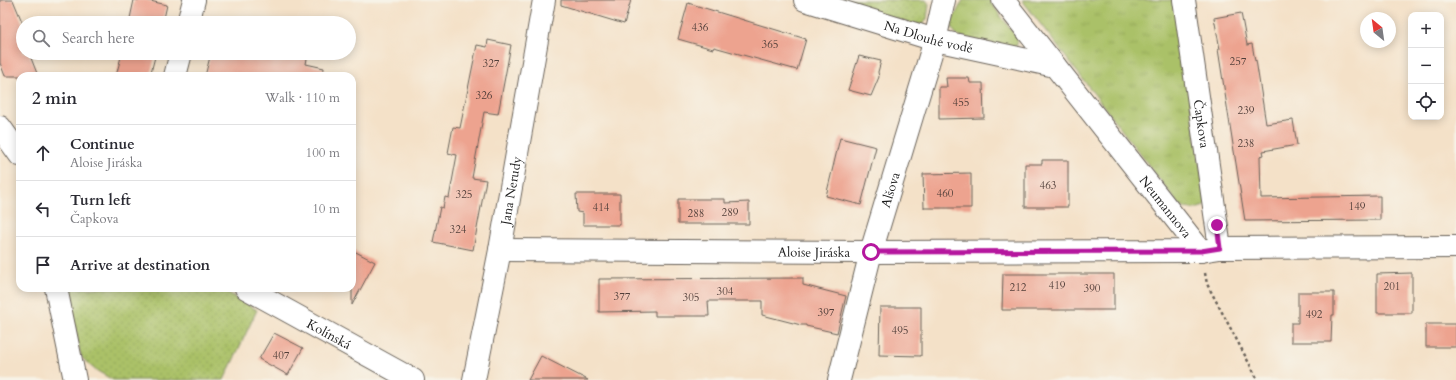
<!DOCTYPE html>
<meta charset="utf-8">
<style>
:root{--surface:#fff;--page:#f7f7f7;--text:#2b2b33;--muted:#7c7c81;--line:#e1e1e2}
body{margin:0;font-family:Cardo,serif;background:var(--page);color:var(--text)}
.controls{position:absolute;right:12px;top:12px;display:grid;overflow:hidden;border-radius:8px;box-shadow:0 2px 10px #0003}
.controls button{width:36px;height:36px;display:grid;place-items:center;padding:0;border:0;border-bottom:1px solid var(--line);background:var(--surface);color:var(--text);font:20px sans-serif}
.compass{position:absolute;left:1360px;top:12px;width:36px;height:36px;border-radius:50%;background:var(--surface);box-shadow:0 2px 10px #0003;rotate:331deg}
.stop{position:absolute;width:12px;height:12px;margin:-9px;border:3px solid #b5179e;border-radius:50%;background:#fff}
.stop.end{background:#b5179e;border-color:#fff;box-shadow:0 1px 4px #0008}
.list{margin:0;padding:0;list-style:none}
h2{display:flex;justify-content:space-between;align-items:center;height:52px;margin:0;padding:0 16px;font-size:17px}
h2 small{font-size:13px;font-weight:400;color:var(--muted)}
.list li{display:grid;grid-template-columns:26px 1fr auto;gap:12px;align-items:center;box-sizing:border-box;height:56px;padding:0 16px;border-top:1px solid var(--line)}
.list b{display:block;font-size:15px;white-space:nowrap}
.list p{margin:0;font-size:13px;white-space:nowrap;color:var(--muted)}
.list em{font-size:13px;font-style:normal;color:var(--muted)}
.icon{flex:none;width:22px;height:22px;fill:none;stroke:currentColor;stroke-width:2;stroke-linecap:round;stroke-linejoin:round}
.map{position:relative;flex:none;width:1456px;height:380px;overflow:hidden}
.search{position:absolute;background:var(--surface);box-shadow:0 2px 10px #0003;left:16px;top:16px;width:340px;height:44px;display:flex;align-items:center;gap:10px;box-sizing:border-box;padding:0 14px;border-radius:22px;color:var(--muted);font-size:15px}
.panel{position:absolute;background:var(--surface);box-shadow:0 2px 10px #0003;left:16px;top:72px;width:340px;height:220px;border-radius:12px}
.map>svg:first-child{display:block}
.grass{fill:url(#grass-dots);stroke:#636e42}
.park{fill:url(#park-tufts);stroke:#636e42}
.building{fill:#eda38f}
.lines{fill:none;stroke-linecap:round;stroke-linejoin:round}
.street-casing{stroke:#686158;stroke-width:24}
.path{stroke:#686158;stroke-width:2.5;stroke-dasharray:3 3;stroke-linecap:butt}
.street{stroke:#fff;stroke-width:22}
.route{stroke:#b5179e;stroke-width:5}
.labels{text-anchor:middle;stroke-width:3.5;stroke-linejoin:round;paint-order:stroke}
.number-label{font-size:11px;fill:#503e39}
.street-label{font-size:13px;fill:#1c1c1c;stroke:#f7f3e8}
</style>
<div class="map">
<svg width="1456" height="380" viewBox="0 0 1456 380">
<defs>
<pattern id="grass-dots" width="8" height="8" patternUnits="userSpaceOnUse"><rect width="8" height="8" fill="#aac167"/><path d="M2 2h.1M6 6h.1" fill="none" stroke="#92a559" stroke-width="1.8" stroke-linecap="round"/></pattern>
<pattern id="park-tufts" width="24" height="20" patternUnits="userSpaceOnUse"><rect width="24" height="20" fill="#aac167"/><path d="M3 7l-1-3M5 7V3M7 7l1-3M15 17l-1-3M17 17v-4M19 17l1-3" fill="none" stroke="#92a559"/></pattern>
</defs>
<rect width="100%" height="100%" fill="#f7f3e8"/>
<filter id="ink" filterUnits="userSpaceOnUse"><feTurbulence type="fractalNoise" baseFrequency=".025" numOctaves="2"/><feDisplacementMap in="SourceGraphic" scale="8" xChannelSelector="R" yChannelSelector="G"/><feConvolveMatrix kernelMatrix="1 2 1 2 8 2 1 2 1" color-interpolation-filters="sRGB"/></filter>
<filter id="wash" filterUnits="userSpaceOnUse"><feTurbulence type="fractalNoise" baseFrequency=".012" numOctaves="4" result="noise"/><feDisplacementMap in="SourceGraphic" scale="16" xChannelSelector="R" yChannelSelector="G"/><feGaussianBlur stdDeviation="0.9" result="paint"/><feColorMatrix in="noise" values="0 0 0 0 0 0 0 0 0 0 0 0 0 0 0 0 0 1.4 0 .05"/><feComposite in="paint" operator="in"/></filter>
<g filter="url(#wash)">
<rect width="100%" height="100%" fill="#f4e1c8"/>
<g class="grass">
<path d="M832,0H926L929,4L927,19L923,24L917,25Z"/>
<path d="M67,288H220L257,310L224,380H113L94,369L81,357Z"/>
</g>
<g class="park">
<path d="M963,0H989L1018,39L1017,45L1014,49L958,36L952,29V21Z"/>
<path d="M1022,0H1175L1206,205C1196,210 1190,210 1180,206Z"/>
</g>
<g id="blocks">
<g class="building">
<path d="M0,0H13L23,24V53H29L38,76H5L0,63Z"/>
<path d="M134,0H146L167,5L163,23H129Z"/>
<path d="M561,0H631L624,24L561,5Z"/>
<path d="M688,3L806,39L797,70L714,47L713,49L678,39Z"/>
<path d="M1241,13L1247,45L1252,44L1255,61L1256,60L1266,124L1293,120L1297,145L1263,151L1264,155L1260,156L1261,198L1380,196V220L1245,221L1218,49H1220L1214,18Z"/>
<path d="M488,40L511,45L498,114L484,112L472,178L486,180L473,250L433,242L440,207L443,208L445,197L449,198L457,155L448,153L453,127L460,128L477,45L487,47Z"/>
<path d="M122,53H156L150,76H116Z"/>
<path d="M211,53H259L285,59L286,53H308L306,64L324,68L323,76H205Z"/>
<path d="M859,56L881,61L878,72L879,77L871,96L848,90Z"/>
<path d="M946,78H969L970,83H983L984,118L939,119V87H947Z"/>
<path d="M840,138L876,147L861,205L826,196Z"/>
<path d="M1042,160H1068V207H1025V164H1042Z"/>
<path d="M971,173V208H924L923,174Z"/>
<path d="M576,194H620V225H583V213L577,212Z"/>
<path d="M678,199H725V203L749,202V224H678Z"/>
<path d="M352,250L375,262L352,305Z"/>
<path d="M1412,273V313H1377V274Z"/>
<path d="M1003,274H1114V310H1002Z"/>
<path d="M803,278V285L846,296L837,333L806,326V325H801L762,315V301H708L709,316H655V311L599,312V279Z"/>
<path d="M1298,292H1334V315H1332L1331,342H1291V323H1298Z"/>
<path d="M880,307H921V356L879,355Z"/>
<rect x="1426" y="324" width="30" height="23"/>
<path d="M274,333L303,348L288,375L259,359Z"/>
<path d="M541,356L588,380H528Z"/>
</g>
</g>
</g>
<g filter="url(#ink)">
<use href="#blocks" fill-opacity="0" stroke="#686158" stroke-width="1"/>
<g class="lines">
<g class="street-casing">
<g id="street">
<path id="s1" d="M805,0L935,40L1055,66"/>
<path id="s2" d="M1003,0L1201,251"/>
<path id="s3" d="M1184,0L1220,248"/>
<path d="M188,23L194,0"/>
<path d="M175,76L181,53"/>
<path d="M0,127L20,155"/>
<path id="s4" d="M500,250L871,252L1201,251L1220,248L1456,247"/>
<path d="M56,288L75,380"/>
<path id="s5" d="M246,288L413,380"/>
<path id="s6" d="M474,380L500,250L544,0"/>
<path id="s7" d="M839,380L871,252L935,40L944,0"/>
</g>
</g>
<path class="path" d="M1205,273L1207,284L1258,380"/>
<use href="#street" class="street"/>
</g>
</g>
<g class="lines" filter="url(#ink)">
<path class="route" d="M871,252L1201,251L1220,248L1217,225"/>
</g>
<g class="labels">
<g class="number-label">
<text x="700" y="31">436</text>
<text x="770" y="48">365</text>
<text x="1238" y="65">257</text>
<text x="491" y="67">327</text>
<text x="484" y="99">326</text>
<text x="961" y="106">455</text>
<text x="1246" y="114">239</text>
<text x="1246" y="147">238</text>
<text x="1048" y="189">463</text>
<text x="945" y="197">460</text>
<text x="464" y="198">325</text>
<text x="1357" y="210">149</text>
<text x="601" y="211">414</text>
<text x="730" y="216">289</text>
<text x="696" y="217">288</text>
<text x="458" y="233">324</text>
<text x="1057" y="289">419</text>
<text x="1392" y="290">201</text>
<text x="1018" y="291">212</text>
<text x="1092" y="292">390</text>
<text x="725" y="295">304</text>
<text x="622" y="300">377</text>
<text x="691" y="301">305</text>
<text x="826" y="316">397</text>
<text x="1314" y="318">492</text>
<text x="900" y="334">495</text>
<text x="281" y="359">407</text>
</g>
<g class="street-label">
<text dy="5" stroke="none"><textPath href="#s1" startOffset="129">Na Dlouhé vodě</textPath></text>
<text dy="5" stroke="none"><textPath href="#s3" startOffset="125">Čapkova</textPath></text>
<text dy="5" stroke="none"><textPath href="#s6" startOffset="193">Jana Nerudy</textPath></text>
<text dy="5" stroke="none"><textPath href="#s7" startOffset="197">Alšova</textPath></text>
<text dy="5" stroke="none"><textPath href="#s2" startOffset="263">Neumannova</textPath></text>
<text dy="5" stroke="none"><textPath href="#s4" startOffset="314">Aloise Jiráska</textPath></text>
<text dy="5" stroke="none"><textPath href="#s5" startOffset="95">Kolínská</textPath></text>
</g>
</g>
</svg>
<div class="controls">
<button>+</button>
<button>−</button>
<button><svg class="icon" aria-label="locate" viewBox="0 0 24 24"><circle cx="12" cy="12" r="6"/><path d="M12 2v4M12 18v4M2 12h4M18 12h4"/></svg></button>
</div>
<svg class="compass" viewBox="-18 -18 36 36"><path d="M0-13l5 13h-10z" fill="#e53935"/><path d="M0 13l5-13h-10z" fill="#7c7c81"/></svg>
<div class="stop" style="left:871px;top:252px"></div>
<div class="stop end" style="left:1217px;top:225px"></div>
<div class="search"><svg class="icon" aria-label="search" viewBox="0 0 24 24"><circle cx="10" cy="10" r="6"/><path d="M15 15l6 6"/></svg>Search here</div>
<section class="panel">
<h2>2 min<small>Walk · 110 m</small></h2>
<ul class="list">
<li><svg class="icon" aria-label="ahead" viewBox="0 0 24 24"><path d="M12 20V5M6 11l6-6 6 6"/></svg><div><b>Continue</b><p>Aloise Jiráska</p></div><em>100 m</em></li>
<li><svg class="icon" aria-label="left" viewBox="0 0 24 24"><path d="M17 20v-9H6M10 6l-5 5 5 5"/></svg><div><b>Turn left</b><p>Čapkova</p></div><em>10 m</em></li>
<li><svg class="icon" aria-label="arrive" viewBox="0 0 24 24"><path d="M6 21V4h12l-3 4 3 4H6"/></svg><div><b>Arrive at destination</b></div></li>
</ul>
</section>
</div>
